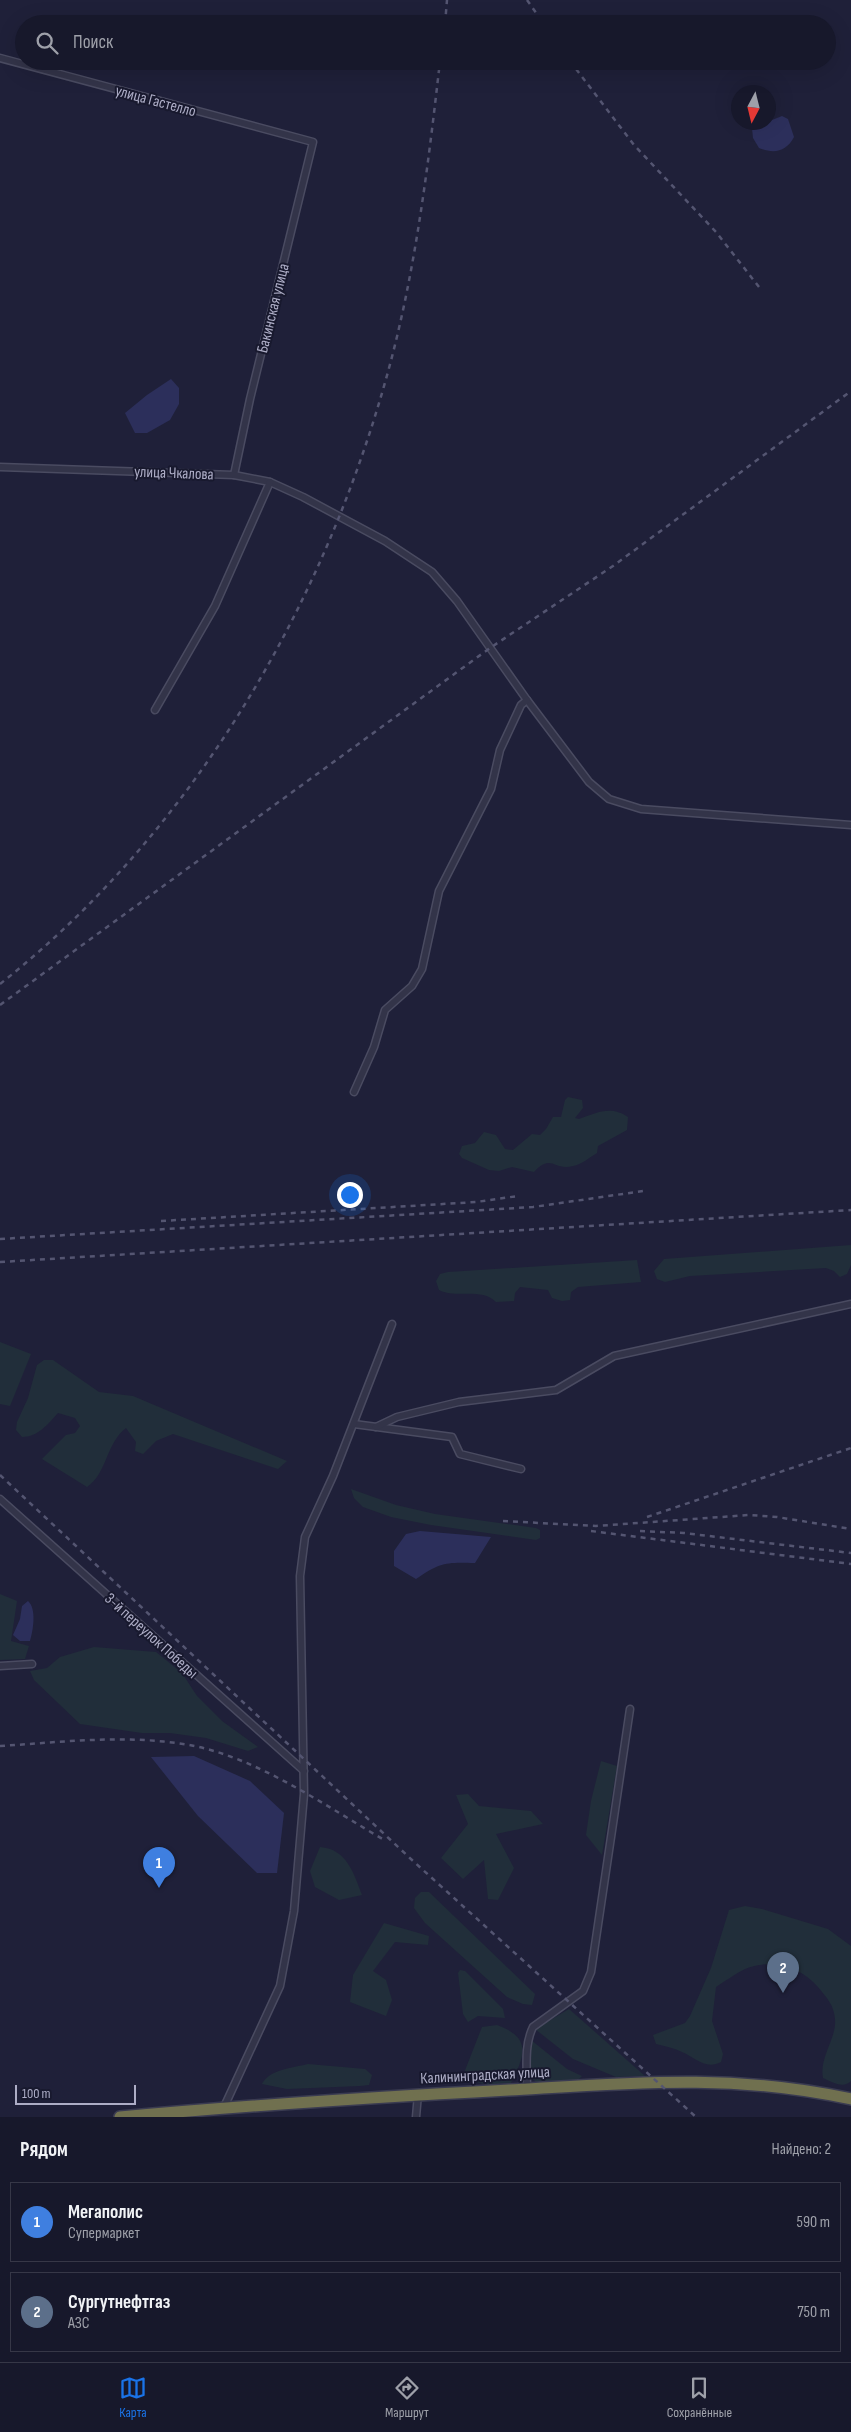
<!DOCTYPE html>
<html lang="ru">
<meta charset="utf-8">
<style>
:root{--surface:#17182b;--page:#202133;--text:#f1f3f6;--muted:#9ea0a9;--line:#363747;--accent:#1a73e8}
body{margin:0;font-family:"Sofia Sans Condensed",sans-serif;background:var(--page);color:var(--text)}
.compass{position:absolute;left:731px;top:85px;width:45px;height:45px;border-radius:50%;background:var(--surface);box-shadow:0 5px 20px #0002;rotate:187deg}
.scale{position:absolute;left:15px;bottom:12px;width:121px;box-sizing:border-box;padding-left:5px;border:2px solid #adadc6;border-top:0;font-size:14px;line-height:18px;white-space:nowrap;color:#adadc6;-webkit-text-stroke:4px #18192e;paint-order:stroke}
.you{position:absolute;left:349px;top:1194px;width:18px;height:18px;margin:-12px;border:4px solid #fff;border-radius:50%;background:#1a73e8;box-shadow:0 0 0 8px #1a73e833}
.badge{display:grid;place-items:center;width:32px;height:32px;border-radius:50%;background:var(--accent);color:#fff;font-size:16px;font-weight:700}
.pin{position:absolute;translate:-50% -41px;filter:drop-shadow(0 1px 2px #0008)}
.pin::after{content:'';position:absolute;top:26px;width:18px;height:15px;background:inherit;clip-path:polygon(0 0,100% 0,50% 100%)}
.list{margin:0;padding:0;list-style:none}
h2{display:flex;justify-content:space-between;align-items:center;height:65px;margin:0;padding:0 20px;font-size:21px}
h2 small{font-size:16px;font-weight:400;color:var(--muted)}
.list li{display:grid;grid-template-columns:32px 1fr auto;gap:15px;align-items:center;box-sizing:border-box;height:80px;margin:0 10px 10px;padding:0 10px;border:1px solid var(--line);border-radius:0px}
.list b{display:block;font-size:19px;white-space:nowrap}
.list p{margin:0;font-size:16px;white-space:nowrap;color:var(--muted)}
.list em{font-size:16px;font-style:normal;color:var(--muted)}
.icon{flex:none;width:28px;height:28px;fill:none;stroke:currentColor;stroke-width:2;stroke-linecap:round;stroke-linejoin:round}
.map{position:relative;flex:none;width:851px;height:2117px;overflow:hidden}
.search{position:absolute;background:var(--surface);box-shadow:0 5px 20px #0002;left:15px;right:15px;top:15px;height:55px;display:flex;align-items:center;gap:12px;box-sizing:border-box;padding:0 18px;border-radius:28px;color:var(--muted);font-size:19px}
.sheet{height:245px;background:var(--surface)}
nav{display:flex;justify-content:space-around;align-items:center;box-sizing:border-box;height:70px;border-top:1px solid var(--line);background:var(--surface);font-size:14px;color:var(--muted)}
nav a{display:grid;justify-items:center;gap:2px}
nav .on{color:var(--accent)}
.map>svg:first-child{display:block}
.green{fill:#212e3a}
.water{fill:#2c2f5b}
.lines{fill:none;stroke-linecap:round;stroke-linejoin:round}
.street-casing{stroke:#4a4b61;stroke-width:9}
.highway-casing{stroke:#3a3b51;stroke-width:14}
.street{stroke:#333449;stroke-width:6}
.highway{stroke:#70704f;stroke-width:11}
.rail{stroke:#545571;stroke-width:2.5;stroke-dasharray:5 5;stroke-linecap:butt}
.labels{text-anchor:middle;stroke-width:4;stroke-linejoin:round;paint-order:stroke}
.street-label{font-size:16px;fill:#adadc6;stroke:#18192e}
</style>
<div class="map">
<svg width="851" height="2117" viewBox="0 0 851 2117">
<rect width="100%" height="100%" fill="#1f2039"/>
<g class="green">
<path d="M568,1097L582,1100L583,1108L575,1118L579,1119C597,1113 610,1105 628,1117L627,1130L598,1146L597,1153C590,1157 581,1165 573,1166C553,1171 552,1153 534,1172L512,1167L499,1171L489,1170L462,1158L459,1154L462,1146L475,1143L484,1132L496,1135L505,1149L513,1150L532,1134L540,1135L546,1129L553,1117H561L565,1100Z"/>
<path d="M851,1245V1265L847,1274L840,1277L834,1271L826,1268L690,1276L665,1282L657,1279L654,1271L664,1259Z"/>
<path d="M637,1260L641,1282L578,1287L571,1292L570,1300L562,1301L552,1298L548,1290L520,1287L515,1293L514,1301L496,1302C481,1287 457,1299 439,1290L436,1281L440,1274L448,1272Z"/>
<path d="M0,1342L31,1354L10,1406L0,1404Z"/>
<path d="M44,1360H53L99,1392L133,1396L287,1461L278,1469L173,1434L156,1441L143,1454L135,1451L136,1442L126,1428C106,1443 107,1474 87,1487L42,1459L66,1435L75,1433L80,1426L75,1418L58,1413C48,1424 38,1437 22,1437L16,1430L17,1422L28,1398L37,1365Z"/>
<path d="M351,1489L396,1505L435,1514L536,1528L540,1530V1538L536,1540L431,1525L391,1517L363,1507L354,1498Z"/>
<path d="M0,1594L17,1601L11,1641L29,1646L25,1659L0,1660Z"/>
<path d="M94,1647L156,1652L182,1673L197,1696L222,1721L258,1747L248,1751L206,1738L170,1733H142L80,1724L34,1680L30,1671L47,1668L60,1657Z"/>
<path d="M601,1761L617,1766L602,1855L586,1835L591,1801Z"/>
<path d="M468,1794L479,1806L531,1811L543,1824L496,1834L514,1868L498,1900L488,1899L484,1860L463,1879L441,1858L468,1824L456,1795Z"/>
<path d="M320,1847C347,1849 354,1874 362,1895L339,1900L315,1887L310,1871Z"/>
<path d="M421,1892H429L535,1994L532,2005L523,2004L507,1997L425,1923L414,1908L415,1898Z"/>
<path d="M745,1906L762,1909L828,1929L851,1946V2081C843,2089 832,2082 823,2078C819,2057 837,2038 835,2019C834,2005 827,1998 818,1987C801,1967 771,1958 745,1969C735,1974 725,1981 716,1987L712,2021L723,2054L721,2062C705,2070 696,2058 682,2052C674,2048 664,2046 656,2044L653,2035L685,2023L690,2016L711,1968L729,1910Z"/>
<path d="M384,1923L429,1936L428,1945L395,1942L373,1971L386,1980L392,2000L386,2016L350,2002L353,1975Z"/>
<path d="M460,1970L465,1971L503,2009L505,2018L478,2016L468,2022L463,2014L458,1973Z"/>
<path d="M569,2009L645,2076L616,2077L573,2059L535,2029Z"/>
<path d="M497,2025C532,2038 525,2055 511,2083C492,2084 477,2088 464,2073L482,2027Z"/>
<path d="M531,2040L567,2069L582,2076L578,2080L536,2082L531,2077Z"/>
<path d="M308,2064L365,2069L372,2075L369,2085L360,2086L287,2089L262,2084C270,2069 292,2068 308,2064Z"/>
</g>
<g class="water">
<path d="M782,116L788,119L794,137C786,152 774,154 759,148L753,138L752,128Z"/>
<path d="M171,379L179,388V404L170,420L147,433H135L125,413L147,395Z"/>
<path d="M420,1531L491,1537L475,1563C447,1562 440,1562 416,1579L394,1566V1551L406,1534Z"/>
<path d="M28,1601C37,1609 33,1631 30,1641H20L13,1635L20,1619L22,1606Z"/>
<path d="M194,1756L250,1781L284,1813L277,1873H257L198,1816L151,1757Z"/>
</g>
<g class="lines">
<g class="street-casing">
<g id="street">
<path d="M0,58L313,142L250,399L234,475"/>
<path d="M0,467L234,475L270,482L303,497L385,541L432,572L457,601L527,700L589,782L609,799L641,809L851,825"/>
<path d="M155,710L215,606L270,482"/>
<path d="M354,1092L374,1047L385,1010L412,986L422,969L439,891L491,789L500,750L521,705L527,700"/>
<path d="M354,1424L452,1437L460,1454L521,1469"/>
<path d="M376,1427L397,1417L459,1402L556,1390L614,1356L851,1304"/>
<path d="M0,1499L304,1771"/>
<path d="M0,1666L32,1664"/>
<path d="M527,2089C527,2068 524,2045 533,2027L583,1991L591,1972L630,1709"/>
<path d="M224,2107L280,1986L294,1911L304,1794L300,1576L305,1537L333,1476L392,1324"/>
<path d="M416,2117L418,2094"/>
</g>
</g>
<g class="highway-casing">
<path id="highway" d="M120,2117C250,2105 379,2097 509,2090C628,2083 733,2073 851,2099"/>
</g>
<use href="#street" class="street"/>
<use href="#highway" class="highway"/>
<g class="rail">
<path d="M527,0L544,24"/>
<path d="M445,24L447,0"/>
<path d="M570,61L634,145L716,232L759,287"/>
<path d="M0,984C191,833 321,611 386,379C415,276 428,167 440,61"/>
<path d="M0,1005L490,648L613,566L851,391"/>
<path d="M161,1221L476,1202L518,1196"/>
<path d="M0,1239L533,1207L643,1191"/>
<path d="M0,1262L851,1210"/>
<path d="M0,1475L412,1860L696,2117"/>
<path d="M647,1517L851,1448"/>
<path d="M503,1521L596,1526L749,1515L777,1517L851,1529"/>
<path d="M591,1531L851,1564"/>
<path d="M640,1531L684,1533L851,1553"/>
<path d="M0,1746C63,1742 127,1734 189,1745C257,1757 327,1807 386,1841"/>
</g>
</g>
<g class="labels">
<g class="street-label">
<text transform="translate(156 100) rotate(15)" y="6">улица Гастелло</text>
<text transform="translate(272 308) rotate(-76)" y="6">Бакинская улица</text>
<text transform="translate(174 472) rotate(2)" y="6">улица Чкалова</text>
<text transform="translate(152 1635) rotate(42)" y="6">3-й переулок Победы</text>
<text transform="translate(485 2074) rotate(-3)" y="6">Калининградская улица</text>
</g>
</g>
</svg>
<svg class="compass" viewBox="-18 -18 36 36"><path d="M0-13l5 13h-10z" fill="#e53935"/><path d="M0 13l5-13h-10z" fill="#9ea0a9"/></svg>
<div class="scale">100 m</div>
<div class="you"></div>
<div class="pin badge" style="left:159px;top:1888px;background:#3f7fe0">1</div>
<div class="pin badge" style="left:783px;top:1993px;background:#5c6f8a">2</div>
<div class="search"><svg class="icon" aria-label="search" viewBox="0 0 24 24"><circle cx="10" cy="10" r="6"/><path d="M15 15l6 6"/></svg>Поиск</div>
</div>
<section class="sheet">
<h2>Рядом<small>Найдено: 2</small></h2>
<ul class="list">
<li><span class="badge" style="background:#3f7fe0">1</span><div><b>Мегаполис</b><p>Супермаркет</p></div><em>590 m</em></li>
<li><span class="badge" style="background:#5c6f8a">2</span><div><b>Сургутнефтгаз</b><p>АЗС</p></div><em>750 m</em></li>
</ul>
</section>
<nav>
<a class="on"><svg class="icon" aria-label="map" viewBox="0 0 24 24"><path d="M3 6l6-2 6 2 6-2v14l-6 2-6-2-6 2zM9 4v14M15 6v14"/></svg>Карта</a>
<a><svg class="icon" aria-label="directions" viewBox="0 0 24 24"><path d="M12 3l9 9-9 9-9-9zM9 14v-3h6M13 9l2 2-2 2"/></svg>Маршрут</a>
<a><svg class="icon" aria-label="saved" viewBox="0 0 24 24"><path d="M7 4h10v16l-5-4-5 4z"/></svg>Сохранённые</a>
</nav>
